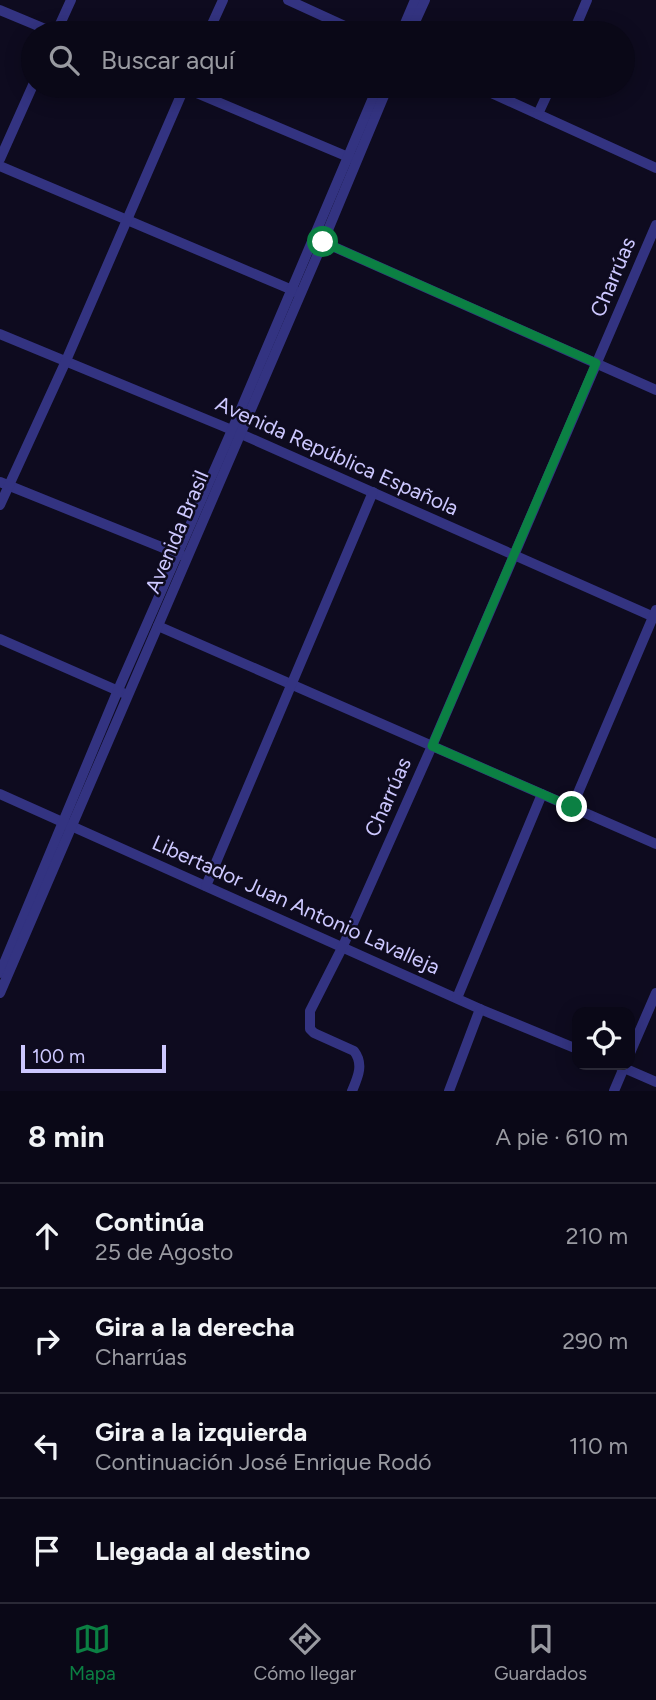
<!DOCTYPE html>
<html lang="es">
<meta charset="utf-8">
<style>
:root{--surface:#0a0817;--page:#181624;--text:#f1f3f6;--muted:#999aa1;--line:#2a2936;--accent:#0b8043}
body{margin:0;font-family:Figtree,sans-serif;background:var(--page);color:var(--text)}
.controls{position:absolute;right:21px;bottom:21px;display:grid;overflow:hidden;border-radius:14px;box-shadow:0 4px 18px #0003}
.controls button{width:63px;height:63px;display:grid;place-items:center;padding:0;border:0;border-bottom:2px solid var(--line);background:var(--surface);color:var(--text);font:35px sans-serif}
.scale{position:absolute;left:21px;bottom:18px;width:145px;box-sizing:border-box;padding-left:7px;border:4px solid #cdc8ff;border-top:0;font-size:19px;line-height:24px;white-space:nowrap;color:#cdc8ff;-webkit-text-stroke:5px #0e0b1f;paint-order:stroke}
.stop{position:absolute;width:21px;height:21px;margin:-16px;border:5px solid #0b8043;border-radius:50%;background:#fff}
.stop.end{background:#0b8043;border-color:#fff;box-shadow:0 2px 7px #0008}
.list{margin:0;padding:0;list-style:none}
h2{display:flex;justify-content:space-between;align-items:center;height:91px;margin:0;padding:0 28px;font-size:30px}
h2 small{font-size:23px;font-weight:400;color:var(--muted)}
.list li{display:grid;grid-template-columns:46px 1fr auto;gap:21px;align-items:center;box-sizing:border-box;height:105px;padding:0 28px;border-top:2px solid var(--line)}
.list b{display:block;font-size:26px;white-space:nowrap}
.list p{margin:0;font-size:23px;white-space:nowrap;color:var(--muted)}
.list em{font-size:23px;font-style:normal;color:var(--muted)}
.icon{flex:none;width:38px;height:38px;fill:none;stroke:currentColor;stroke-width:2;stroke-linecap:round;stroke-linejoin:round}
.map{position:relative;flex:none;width:656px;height:1091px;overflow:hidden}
.search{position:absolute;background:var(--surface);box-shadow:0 4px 18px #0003;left:21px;right:21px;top:21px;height:77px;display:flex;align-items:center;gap:18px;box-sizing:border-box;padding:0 24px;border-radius:38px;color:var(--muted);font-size:26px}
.sheet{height:511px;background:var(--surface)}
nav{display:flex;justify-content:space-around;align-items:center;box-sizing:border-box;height:98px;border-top:2px solid var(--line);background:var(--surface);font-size:19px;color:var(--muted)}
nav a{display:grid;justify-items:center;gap:4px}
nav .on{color:var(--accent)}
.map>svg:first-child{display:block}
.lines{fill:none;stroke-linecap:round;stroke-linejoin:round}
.street{stroke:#333381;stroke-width:10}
.route{stroke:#0b8043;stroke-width:9}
.labels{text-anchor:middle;stroke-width:5;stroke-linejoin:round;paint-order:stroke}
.street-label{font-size:21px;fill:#cdc8ff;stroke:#0e0b1f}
</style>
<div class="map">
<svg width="656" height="1091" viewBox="0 0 656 1091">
<rect width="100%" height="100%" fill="#0e0b1f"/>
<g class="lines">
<g class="street">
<path d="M288,0L360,33"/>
<path d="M0,10L55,33"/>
<path d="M56,33L71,0"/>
<path d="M208,33L223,0"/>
<path d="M401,33L415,0"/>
<path d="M410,33L425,0"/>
<path d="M573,33L587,0"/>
<path d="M180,86L353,159"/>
<path d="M476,86L656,168"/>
<path d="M538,114L551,86"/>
<path d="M0,159L33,85"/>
<path d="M0,166L297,292"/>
<path d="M323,242L656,390"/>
<path d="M0,334L232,430L656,618"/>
<path d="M0,482L181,555"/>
<path d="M0,505L65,363L185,86"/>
<path d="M158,626L656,844"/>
<path d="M0,639L123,693"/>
<path d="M0,794L480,1009L577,1049"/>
<path d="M572,807L656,610"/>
<path d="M206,886L373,492"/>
<path d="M0,973L118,690L232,430L378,86"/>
<path d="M0,993L323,242L388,86"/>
<path d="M457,998L542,794"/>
<path d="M630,1053L656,993"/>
<path d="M617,1065L656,1082"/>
<path d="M352,1091C358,1077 364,1064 354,1051L314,1033L310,1029V1011L343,946L432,746L656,225"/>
<path d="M449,1091L480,1009"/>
<path d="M614,1091L625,1065"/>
</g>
</g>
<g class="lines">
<path class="route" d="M323,242L596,363L432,746L572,807"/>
</g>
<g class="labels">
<g class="street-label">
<text transform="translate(613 277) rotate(-67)" y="7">Charrúas</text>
<text transform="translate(337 456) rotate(24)" y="7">Avenida República Española</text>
<text transform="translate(177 532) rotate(-67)" y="7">Avenida Brasil</text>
<text transform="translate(388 797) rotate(-66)" y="7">Charrúas</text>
<text transform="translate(296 905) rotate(24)" y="7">Libertador Juan Antonio Lavalleja</text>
</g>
</g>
</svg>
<div class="controls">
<button><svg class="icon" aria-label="locate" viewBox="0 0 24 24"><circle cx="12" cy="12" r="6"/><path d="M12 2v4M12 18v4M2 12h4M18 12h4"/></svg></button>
</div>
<div class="scale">100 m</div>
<div class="stop" style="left:323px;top:242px"></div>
<div class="stop end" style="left:572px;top:807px"></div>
<div class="search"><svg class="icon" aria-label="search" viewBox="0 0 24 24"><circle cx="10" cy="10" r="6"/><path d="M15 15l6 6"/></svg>Buscar aquí</div>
</div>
<section class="sheet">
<h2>8 min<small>A pie · 610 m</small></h2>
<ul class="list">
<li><svg class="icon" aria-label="ahead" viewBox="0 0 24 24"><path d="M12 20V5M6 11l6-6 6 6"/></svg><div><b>Continúa</b><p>25 de Agosto</p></div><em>210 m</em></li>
<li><svg class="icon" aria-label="right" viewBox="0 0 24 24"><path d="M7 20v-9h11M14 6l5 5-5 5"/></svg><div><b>Gira a la derecha</b><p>Charrúas</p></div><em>290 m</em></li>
<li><svg class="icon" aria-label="left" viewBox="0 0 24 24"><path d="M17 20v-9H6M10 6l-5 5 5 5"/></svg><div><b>Gira a la izquierda</b><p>Continuación José Enrique Rodó</p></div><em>110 m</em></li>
<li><svg class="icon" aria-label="arrive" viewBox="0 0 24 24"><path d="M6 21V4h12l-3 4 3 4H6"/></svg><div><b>Llegada al destino</b></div></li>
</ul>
</section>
<nav>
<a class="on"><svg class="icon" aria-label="map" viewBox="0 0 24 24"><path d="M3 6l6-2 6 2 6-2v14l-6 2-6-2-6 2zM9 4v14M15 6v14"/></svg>Mapa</a>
<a><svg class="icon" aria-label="directions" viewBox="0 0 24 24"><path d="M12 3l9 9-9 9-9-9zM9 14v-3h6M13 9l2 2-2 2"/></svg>Cómo llegar</a>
<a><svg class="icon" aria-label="saved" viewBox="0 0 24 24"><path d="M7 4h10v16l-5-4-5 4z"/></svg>Guardados</a>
</nav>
